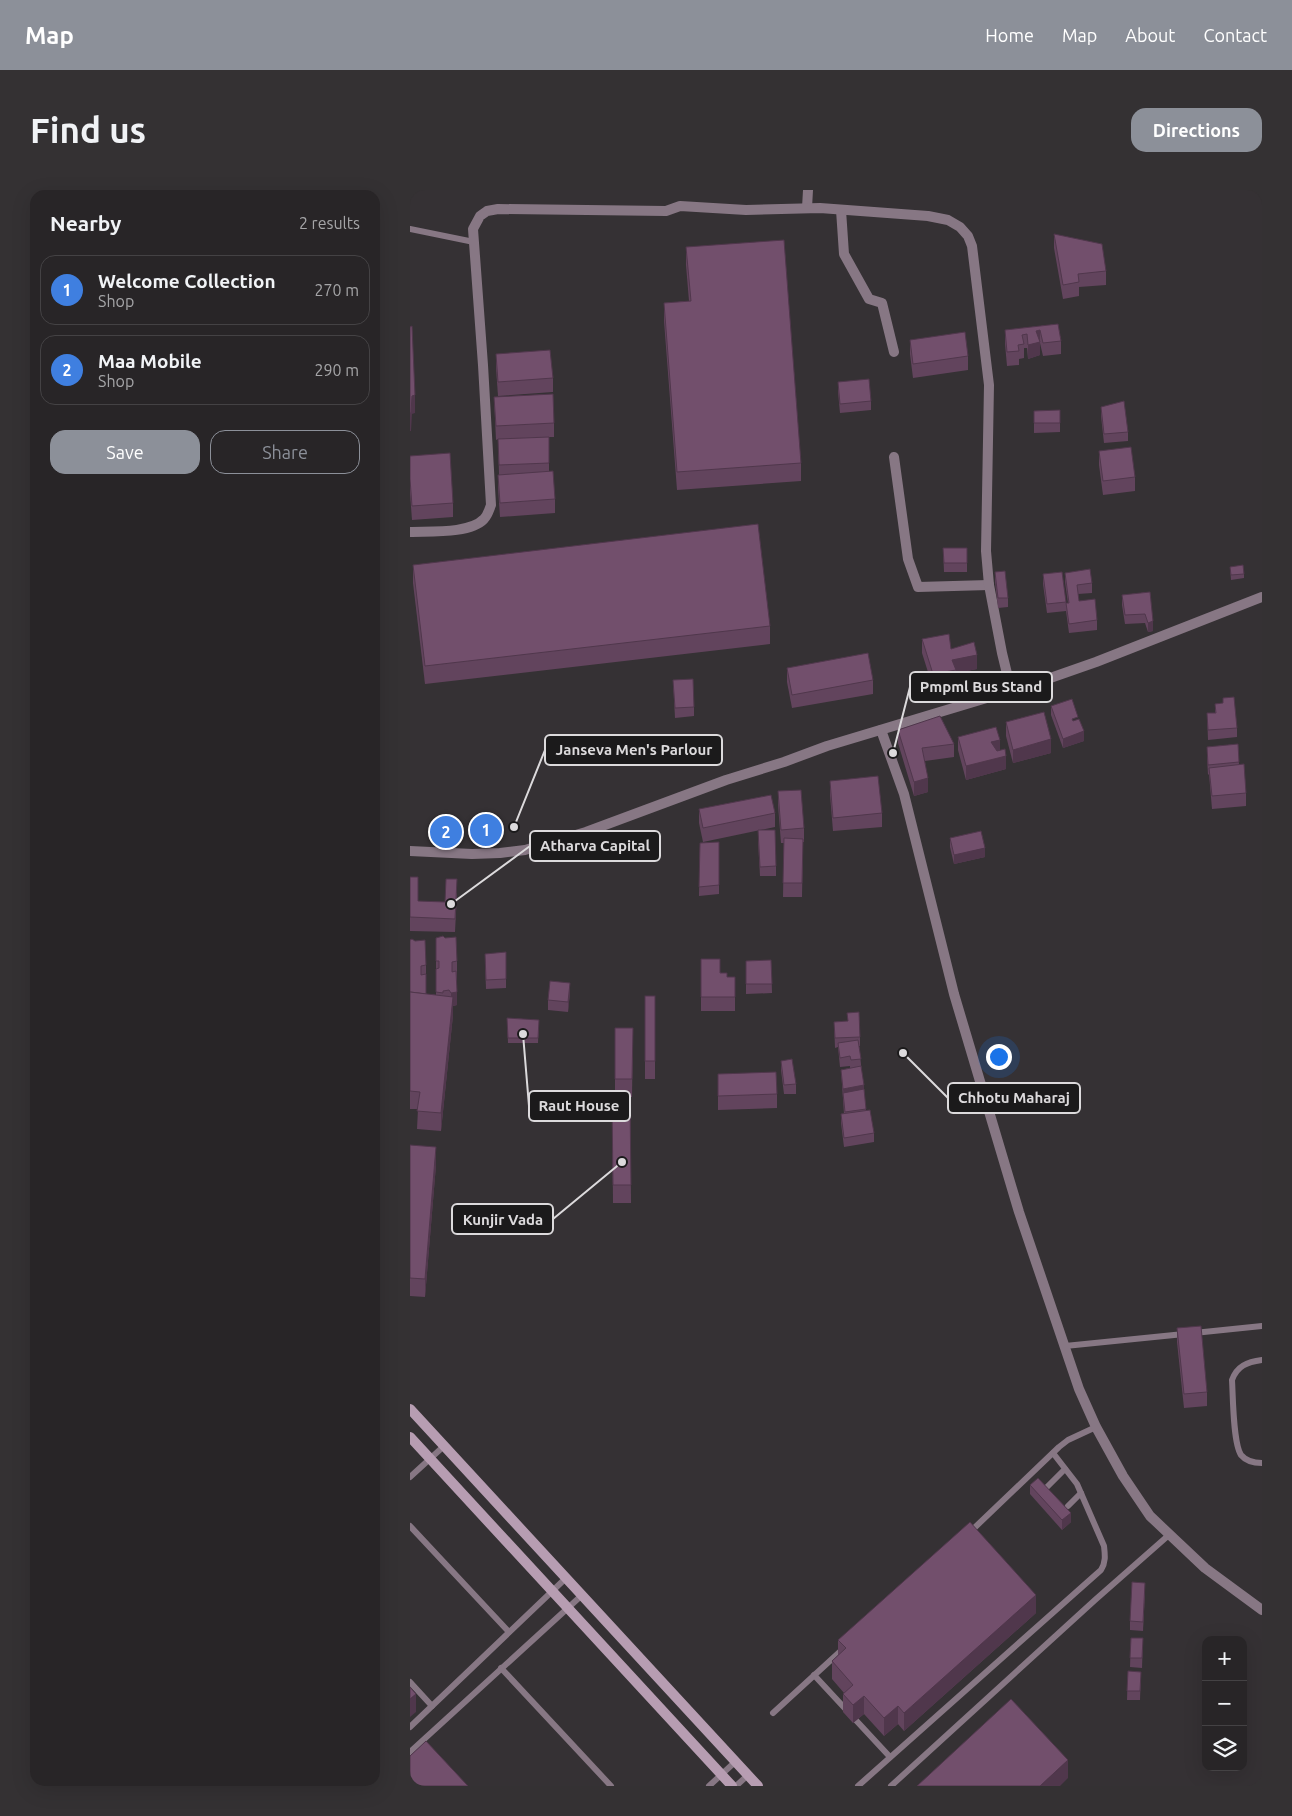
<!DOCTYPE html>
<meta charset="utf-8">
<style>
:root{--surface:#282527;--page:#343133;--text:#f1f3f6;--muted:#a5a5a7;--line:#444244;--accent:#8c9099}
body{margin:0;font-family:Ubuntu,sans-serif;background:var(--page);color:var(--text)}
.controls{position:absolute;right:15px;bottom:15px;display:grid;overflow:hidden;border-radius:10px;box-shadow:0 5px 20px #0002}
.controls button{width:45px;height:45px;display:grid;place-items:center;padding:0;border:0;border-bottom:1px solid var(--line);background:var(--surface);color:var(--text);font:25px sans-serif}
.you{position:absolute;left:588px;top:866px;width:18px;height:18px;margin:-12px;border:4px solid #fff;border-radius:50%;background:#1a73e8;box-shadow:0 0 0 8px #1a73e833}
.badge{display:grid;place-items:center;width:32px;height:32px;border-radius:50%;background:var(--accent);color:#fff;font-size:16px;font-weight:700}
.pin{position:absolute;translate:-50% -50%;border:2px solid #fff;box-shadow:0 1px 5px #0006}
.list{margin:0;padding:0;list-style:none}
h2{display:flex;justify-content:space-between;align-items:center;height:65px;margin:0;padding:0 20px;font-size:21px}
h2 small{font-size:16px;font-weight:400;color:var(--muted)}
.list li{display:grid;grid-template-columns:32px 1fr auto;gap:15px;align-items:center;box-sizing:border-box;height:70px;margin:0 10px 10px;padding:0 10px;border:1px solid var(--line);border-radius:15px}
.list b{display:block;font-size:19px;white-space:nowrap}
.list p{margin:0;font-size:16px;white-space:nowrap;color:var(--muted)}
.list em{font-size:16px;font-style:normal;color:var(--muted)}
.actions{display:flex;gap:10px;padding:15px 20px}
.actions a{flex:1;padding:11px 0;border:1px solid var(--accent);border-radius:15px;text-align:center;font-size:18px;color:var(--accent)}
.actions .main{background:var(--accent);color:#fff}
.icon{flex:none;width:28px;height:28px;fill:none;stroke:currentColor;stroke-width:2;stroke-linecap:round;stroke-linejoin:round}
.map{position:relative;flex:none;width:852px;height:1596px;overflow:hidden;border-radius:15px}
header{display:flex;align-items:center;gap:30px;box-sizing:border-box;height:70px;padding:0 25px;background:var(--accent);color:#fff}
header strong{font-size:24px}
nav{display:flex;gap:28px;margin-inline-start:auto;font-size:18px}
.intro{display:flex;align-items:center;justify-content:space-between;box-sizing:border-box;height:120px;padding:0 30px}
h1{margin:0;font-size:35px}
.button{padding:12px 22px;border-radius:15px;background:var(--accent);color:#fff;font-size:18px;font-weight:700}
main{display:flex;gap:30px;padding:0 30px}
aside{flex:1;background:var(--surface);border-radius:15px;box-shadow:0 5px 20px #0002}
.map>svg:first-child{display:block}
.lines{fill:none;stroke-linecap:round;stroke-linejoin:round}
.service{stroke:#877784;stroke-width:6}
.minor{stroke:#877784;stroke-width:10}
.tertiary{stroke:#877784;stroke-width:10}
.secondary{stroke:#b79db2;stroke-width:10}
.wall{fill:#62445d}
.shaded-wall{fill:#50374c}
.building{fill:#724f6c;stroke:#50374c}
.leader{fill:none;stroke:#dcdadc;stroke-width:2}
.callout-dot{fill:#dcdadc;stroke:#1b1a1b;stroke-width:2}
.callout{fill:#1b1a1b;stroke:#dcdadc;stroke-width:2}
.callout-label{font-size:15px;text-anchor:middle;font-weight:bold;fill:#dcdadc}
</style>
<header>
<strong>Map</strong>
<nav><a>Home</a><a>Map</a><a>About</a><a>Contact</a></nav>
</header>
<div class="intro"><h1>Find us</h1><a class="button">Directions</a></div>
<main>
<aside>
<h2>Nearby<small>2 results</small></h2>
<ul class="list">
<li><span class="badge" style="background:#3f7fe0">1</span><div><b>Welcome Collection</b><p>Shop</p></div><em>270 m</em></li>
<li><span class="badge" style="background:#3f7fe0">2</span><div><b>Maa Mobile</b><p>Shop</p></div><em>290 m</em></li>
</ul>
<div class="actions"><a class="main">Save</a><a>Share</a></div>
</aside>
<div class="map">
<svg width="852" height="1596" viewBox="0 0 852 1596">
<rect width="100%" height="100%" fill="#353134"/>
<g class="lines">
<g class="service">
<path d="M0,39L64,52"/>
<path d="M784,1143L852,1136"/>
<path d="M655,1156L774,1144"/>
<path d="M852,1170C837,1172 827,1176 822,1190C823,1206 823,1253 831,1265C836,1271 845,1273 852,1273"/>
<path d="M0,1287L34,1256"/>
<path d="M636,1298L655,1279"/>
<path d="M658,1316L671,1303"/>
<path d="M0,1336L99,1442"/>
<path d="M559,1343L649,1257L658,1250L686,1237"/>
<path d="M91,1478L201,1596"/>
<path d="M404,1485L480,1567"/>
<path d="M0,1492L22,1516"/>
<path d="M363,1523L434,1458"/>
<path d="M0,1537L156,1388"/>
<path d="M0,1562L171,1406"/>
<path d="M299,1596L325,1572"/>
<path d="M326,1596L338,1585"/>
<path d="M448,1596L691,1380C696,1372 695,1365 694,1356L667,1294L643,1263"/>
<path d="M481,1596L685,1410L760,1344"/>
</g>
<g class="minor">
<path d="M397,18L398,0"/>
<path d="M431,20L434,64L459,109L472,113L484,162"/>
<path d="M484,267L498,369L508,397L579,395"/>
<path d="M0,342C19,341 60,344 74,329C78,325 79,320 81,315L73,175L63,39L70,26L77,21L88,19L256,21L270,16L336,20L410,18L518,26L538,30L550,37L558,46L562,56L579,195L576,361L579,395L592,463L601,500"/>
</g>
<g class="tertiary">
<path d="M471,540L494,604L544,804L609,1022L669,1199L686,1237L713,1286L740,1326L795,1378L852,1420"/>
<path d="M0,661L62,664L90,663L115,660L176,642L316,590L374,572L417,556L626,493L686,472L852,407"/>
</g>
<g class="secondary">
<path d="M0,1219L348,1596"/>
<path d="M0,1247L322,1596"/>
</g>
</g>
<g class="wall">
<path d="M644,44L696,81V95L669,97V106L653,109L644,58Z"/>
<path d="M276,57L391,273V291L267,300L254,131V113L279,111L276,75Z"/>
<path d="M648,134L651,151V164L633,166L630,153V165L618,169L617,158H614V168L609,169V175L597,176L595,154V140Z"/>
<path d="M500,150L558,166V180L503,188L500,164Z"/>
<path d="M86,164L143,188V202L88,206L86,178Z"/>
<path d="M428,192L461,211V220L430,223L428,202Z"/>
<path d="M84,207L144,233V247H138H139V282L145,309V323L90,327L88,298V285H89L88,249L86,250Z"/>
<path d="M691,217L718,242V251L694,253L691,226Z"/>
<path d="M650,220V242L624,243V221Z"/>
<path d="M689,261L725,287V301L693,305L689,275Z"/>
<path d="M0,266L43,313V327L2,330L0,303Z"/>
<path d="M533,358H557V382H534Z"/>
<path d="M3,375L360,436V454L15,494L3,393Z"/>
<path d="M820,377L834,384V388L821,390Z"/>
<path d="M585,382L598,408V417L588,418L585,392Z"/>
<path d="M652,382L656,413H658L655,392V383L682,393V403L668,404L669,411L687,430V440L659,443L656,421L637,423L633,394V384Z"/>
<path d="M740,402L743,441L738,442L735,433L715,434L712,415V405Z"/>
<path d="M512,449L541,459L567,479L546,483V493L523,498L512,463Z"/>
<path d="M377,478L463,490V504L382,518L377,492Z"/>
<path d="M263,490L284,517V526L265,528Z"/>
<path d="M813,508L827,538V547L798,550L797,523H805V514L813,513Z"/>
<path d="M641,516L674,551L653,558L641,525Z"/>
<path d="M596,532L641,563L603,573L596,546Z"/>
<path d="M488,540L544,554V567L515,571L518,602L504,606L488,553Z"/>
<path d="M548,547L590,560L596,579L556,590L548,560Z"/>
<path d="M828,554L829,575L836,603V616L802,619L799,584L798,585L797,566V557Z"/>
<path d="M420,591L472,623V637L423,641L420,605Z"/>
<path d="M368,601L394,638V652H393L392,707H373L374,653H371L368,615Z"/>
<path d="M289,619L365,623V637L293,652L289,633Z"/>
<path d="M540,648L575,667L544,674L540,657Z"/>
<path d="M348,650L366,676V686H350Z"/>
<path d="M309,652V704L289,706L290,653Z"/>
<path d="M0,687L8,712H35L47,703L45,742L0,741Z"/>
<path d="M0,750L16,775V804L26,805V771H47V815L43,816V825L31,941L7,939L8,919H0Z"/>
<path d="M96,762V798L76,799L75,773Z"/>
<path d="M291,769L317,787H325V821H291Z"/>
<path d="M361,770L362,803L336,804V771Z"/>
<path d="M160,802L158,822L138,820V810Z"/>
<rect x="235" y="806" width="10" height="83"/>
<path d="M97,828L129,830L128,853H98Z"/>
<path d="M437,831L450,847V856H449L456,920L464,943V952L434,957L431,933V924H434L431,880L440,878V876L430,877L428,857L425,858L424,832Z"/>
<path d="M205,838H223L222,907H205Z"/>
<path d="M371,871L386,894V904H374L371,880Z"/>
<path d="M308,884L367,904V918L308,920Z"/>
<path d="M202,913H220L221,1013H203Z"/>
<path d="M0,955L26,975L15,1107L0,1106Z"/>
<path d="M767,1138L797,1202V1216L774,1218L767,1152Z"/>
<path d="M620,1295L661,1332L652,1340L620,1304Z"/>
<path d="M735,1402L733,1441L720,1440V1431Z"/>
<path d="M626,1423L494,1541L488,1534L474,1546L454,1524L443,1533L433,1522V1504L434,1503L422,1489V1471L428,1465V1450Z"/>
<path d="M721,1448H733L732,1478L720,1477Z"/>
<path d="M718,1481L731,1482L730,1510H717Z"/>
</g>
<g class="shaded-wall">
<path d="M630,140V165L618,169V155L626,141Z"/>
<path d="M5,205V223L2,224L1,241H0V223L2,206Z"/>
<path d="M743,431V441L738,442V433Z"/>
<path d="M567,465V479L546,483V480L542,470Z"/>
<path d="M674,541V551L653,558V549Z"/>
<path d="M641,549V563L603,573V560Z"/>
<path d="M590,550V564L581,566V552Z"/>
<path d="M596,566V579L556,590V576Z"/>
<path d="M518,588V602L504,606V592Z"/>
<path d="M575,658V667L544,674V665Z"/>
<path d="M160,793V802L158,822V812Z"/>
<path d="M47,802V815L43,816V825L31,941V923L41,817V803Z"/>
<path d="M454,895V904L434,908L433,899Z"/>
<path d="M26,957V975L15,1107V1089Z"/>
<path d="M661,1323V1332L652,1340V1330Z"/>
<path d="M626,1405V1423L494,1541V1523Z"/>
<path d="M6,1504V1522L0,1527V1509Z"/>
<path d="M454,1506V1524L443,1533V1515Z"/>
<path d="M488,1516V1534L474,1546V1528Z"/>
<path d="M658,1570V1588L650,1596H630Z"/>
</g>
<g class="building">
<path d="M644,44L692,54L696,81L668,84L669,92L653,95Z"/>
<path d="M374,50L391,273L267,282L254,113L281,111L276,57Z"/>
<path d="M648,134L651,151L633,153L630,140L626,141L630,152L618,155L617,144L612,145L614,154L608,155L609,161L597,162L595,140Z"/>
<path d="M2,136L5,205L2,206L1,223H0V137Z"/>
<path d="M555,142L558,166L503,174L500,150Z"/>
<path d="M140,160L143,188L88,192L86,164Z"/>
<path d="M459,189L461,211L430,214L428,192Z"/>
<path d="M143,204L144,233L86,236L84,207Z"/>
<path d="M714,211L718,242L694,244L691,217Z"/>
<path d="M650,220V233H624V221Z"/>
<path d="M139,247V273L89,275L88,249Z"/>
<path d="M721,257L725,287L693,291L689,261Z"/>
<path d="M40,263L43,313L2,316L0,289V266Z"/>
<path d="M143,281L145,309L90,313L88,285Z"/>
<path d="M348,334L360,436L15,476L3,375Z"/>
<path d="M533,358H557V373H534Z"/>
<path d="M833,375L834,384L821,385L820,377Z"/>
<path d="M680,379L682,393L667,395L669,411L685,409L687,430L659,434L656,413H659L655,383Z"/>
<path d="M595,381L598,408H588L585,382Z"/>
<path d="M652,382L656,412L637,414L633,384Z"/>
<path d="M740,402L743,431L738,433L735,424L715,425L712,405Z"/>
<path d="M539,444L541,459L564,452L567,465L542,470L546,480L523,484L512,449Z"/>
<path d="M458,463L463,490L382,505L377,478Z"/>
<path d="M283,489L284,517L265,518L263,490Z"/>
<path d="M824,507L827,538L798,540L797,523H806L805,514L813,513V508Z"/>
<path d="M662,509L668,527L662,529L663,531L669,529L674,541L653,549L641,516Z"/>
<path d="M634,522L641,549L603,560L596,532Z"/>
<path d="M530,526L544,554L512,558L518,588L504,592L488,540Z"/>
<path d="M586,537L590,550L581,552L587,561L595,559L596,566L556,576L548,547Z"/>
<path d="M828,554L829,572L798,575L797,557Z"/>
<path d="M834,574L836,603L802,606L799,578Z"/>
<path d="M468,586L472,623L423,628L420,591Z"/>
<path d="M391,600L394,638L371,640L368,601Z"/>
<path d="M361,605L365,623L293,638L289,619Z"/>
<path d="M348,640H365L366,676L350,677Z"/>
<path d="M571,641L575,658L544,665L540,648Z"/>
<path d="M374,648L393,649L392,693H373Z"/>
<path d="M309,652V695L289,697L290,653Z"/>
<path d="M0,687H8V711L35,712L36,689H47L45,729L0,727Z"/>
<path d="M33,746L35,748L46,747L47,771L42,772V782L46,781L47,802L41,803L39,800L33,801V803L26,802V779L29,778V771H26V748Z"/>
<path d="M2,749L5,751L15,750L16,775L11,776V785L16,784V804L0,802V750Z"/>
<path d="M96,762V789L76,790L75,764Z"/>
<path d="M291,769H310V783H317V787H325V807H291Z"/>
<path d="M361,770L362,794H336V771Z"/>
<path d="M140,791L160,793L158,812L138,810Z"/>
<path d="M0,802L43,807L31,923L7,921L10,902L0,901Z"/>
<rect x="235" y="806" width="10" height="65"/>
<path d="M449,822L450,847L425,848L424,832L438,831L437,823Z"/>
<path d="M97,828L129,830L128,848H98Z"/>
<path d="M205,838H223L222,889H205Z"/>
<path d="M448,850L451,869L441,870L440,866L430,868L428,853Z"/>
<path d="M382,869L386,894L374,895L371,871Z"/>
<path d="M451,876L454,895L433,899L431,880Z"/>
<path d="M366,882L367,904L308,906V884Z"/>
<path d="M454,899L456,919L435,922L433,903Z"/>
<path d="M202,913H220L221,995H203Z"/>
<path d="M460,920L464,943L434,948L431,924Z"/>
<path d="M0,955L26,957L15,1089L0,1088Z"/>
<path d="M791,1136L797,1202L774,1204L767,1138Z"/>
<path d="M628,1288L661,1323L652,1330L620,1295Z"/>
<path d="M560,1332L626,1405L494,1523L488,1516L474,1528L454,1506L443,1515L433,1504L443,1495L422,1471L436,1458L428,1450Z"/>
<path d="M722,1392L735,1393L733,1432L720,1431Z"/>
<path d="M721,1448H733L732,1468H720Z"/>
<path d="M718,1481L731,1482L730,1501H717Z"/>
<path d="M0,1497L6,1504L0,1509Z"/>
<path d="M601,1509L658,1570L630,1596H507Z"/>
<path d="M16,1551L58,1596H0V1566Z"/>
</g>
<path class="leader" d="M483 563L500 497M104 637L135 560M41 714L120 656M493 863L538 908M113 844L119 916M212 972L143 1029"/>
<g class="callout-dot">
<circle cx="483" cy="563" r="5"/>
<circle cx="104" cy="637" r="5"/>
<circle cx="41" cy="714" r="5"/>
<circle cx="493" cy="863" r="5"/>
<circle cx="113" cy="844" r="5"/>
<circle cx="212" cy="972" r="5"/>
</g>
<g class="callout">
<rect x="500" y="482" width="142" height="30" rx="5"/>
<rect x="135" y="545" width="177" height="30" rx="5"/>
<rect x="120" y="641" width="130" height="30" rx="5"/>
<rect x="538" y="893" width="132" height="30" rx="5"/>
<rect x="119" y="901" width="101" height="30" rx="5"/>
<rect x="42" y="1014" width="101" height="30" rx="5"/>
</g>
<g class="callout-label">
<text x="571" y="502">Pmpml Bus Stand</text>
<text x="224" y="565">Janseva Men's Parlour</text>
<text x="185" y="661">Atharva Capital</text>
<text x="604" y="913">Chhotu Maharaj</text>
<text x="169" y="921">Raut House</text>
<text x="93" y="1035">Kunjir Vada</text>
</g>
</svg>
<div class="controls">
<button>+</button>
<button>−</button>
<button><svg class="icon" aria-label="layers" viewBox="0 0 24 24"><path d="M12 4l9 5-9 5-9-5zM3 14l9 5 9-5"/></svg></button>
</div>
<div class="you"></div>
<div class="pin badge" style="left:76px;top:640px;background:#3f7fe0">1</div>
<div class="pin badge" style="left:36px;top:642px;background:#3f7fe0">2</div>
</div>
</main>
